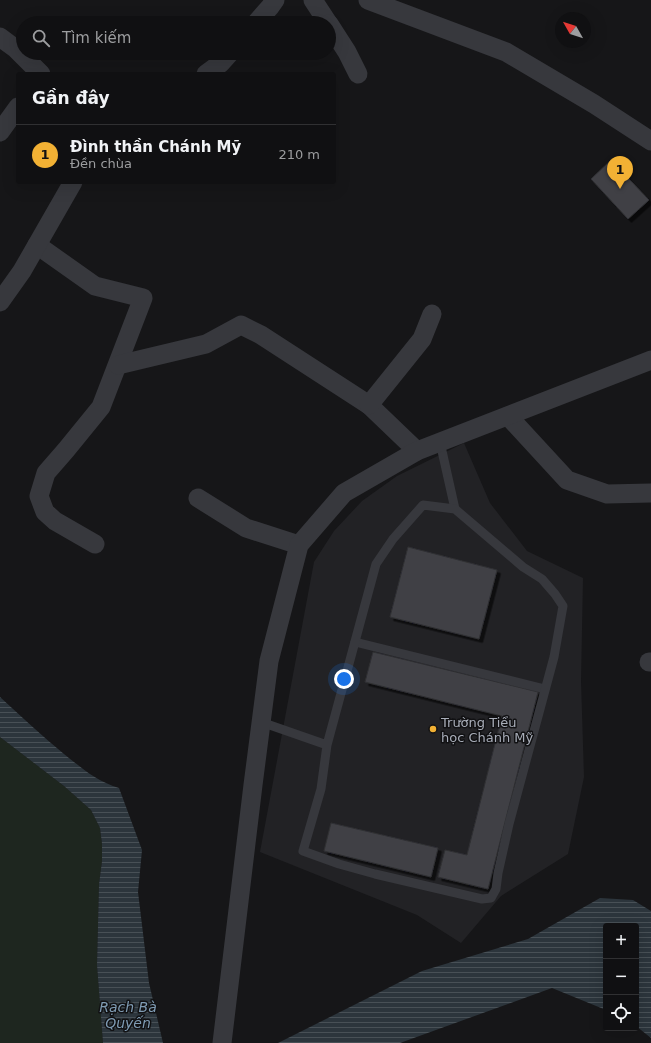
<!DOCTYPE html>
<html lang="vi">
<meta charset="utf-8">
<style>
:root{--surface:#101012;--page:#19191b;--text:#f1f3f6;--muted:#9c9d9f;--line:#303032;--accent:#f2b134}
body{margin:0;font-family:"DejaVu Sans",sans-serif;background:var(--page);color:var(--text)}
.controls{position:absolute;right:12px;bottom:12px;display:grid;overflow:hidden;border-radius:4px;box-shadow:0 4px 16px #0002}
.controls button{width:36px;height:36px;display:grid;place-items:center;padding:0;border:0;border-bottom:1px solid var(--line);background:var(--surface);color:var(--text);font:20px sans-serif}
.compass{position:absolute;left:555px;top:12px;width:36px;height:36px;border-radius:50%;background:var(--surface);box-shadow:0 4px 16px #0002;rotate:309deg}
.you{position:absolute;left:344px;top:679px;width:14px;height:14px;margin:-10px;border:3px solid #fff;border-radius:50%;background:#1a73e8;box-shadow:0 0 0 6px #1a73e833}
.badge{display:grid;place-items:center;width:26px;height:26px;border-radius:50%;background:var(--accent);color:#111;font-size:13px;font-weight:700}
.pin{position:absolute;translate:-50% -33px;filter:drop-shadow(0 1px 2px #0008)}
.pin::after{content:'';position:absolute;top:21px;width:14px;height:12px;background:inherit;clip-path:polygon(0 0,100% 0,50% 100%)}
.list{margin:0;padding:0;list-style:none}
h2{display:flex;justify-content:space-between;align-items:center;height:52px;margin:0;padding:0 16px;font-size:17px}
h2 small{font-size:13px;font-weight:400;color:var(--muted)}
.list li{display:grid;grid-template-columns:26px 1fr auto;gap:12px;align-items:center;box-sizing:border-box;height:60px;padding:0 16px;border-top:1px solid var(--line)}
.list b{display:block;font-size:15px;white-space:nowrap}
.list p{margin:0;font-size:13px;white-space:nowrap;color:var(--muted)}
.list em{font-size:13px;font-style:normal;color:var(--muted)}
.icon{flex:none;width:22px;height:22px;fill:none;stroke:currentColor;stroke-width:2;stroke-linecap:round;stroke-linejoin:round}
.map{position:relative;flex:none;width:651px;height:1043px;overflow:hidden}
.search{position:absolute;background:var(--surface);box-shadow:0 4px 16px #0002;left:16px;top:16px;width:320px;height:44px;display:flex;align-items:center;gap:10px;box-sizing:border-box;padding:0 14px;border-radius:22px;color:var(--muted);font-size:15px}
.panel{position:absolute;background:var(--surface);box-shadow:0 4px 16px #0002;left:16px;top:72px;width:320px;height:112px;border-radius:4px}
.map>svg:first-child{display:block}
.built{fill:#222225}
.green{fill:#1e261f}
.water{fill:url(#water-rules)}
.building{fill:#404145;stroke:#303034;filter:url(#shadow)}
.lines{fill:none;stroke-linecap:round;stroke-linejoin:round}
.service{stroke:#37383d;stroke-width:9}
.minor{stroke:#37383d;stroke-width:19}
.poi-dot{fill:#f2b134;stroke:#111113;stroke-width:1.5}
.labels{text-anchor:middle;stroke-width:3;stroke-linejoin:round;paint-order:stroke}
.poi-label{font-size:13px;fill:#a8adb8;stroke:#111113;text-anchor:start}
.water-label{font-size:14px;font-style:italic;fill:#7f9bb3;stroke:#111113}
</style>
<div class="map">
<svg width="651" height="1043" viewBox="0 0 651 1043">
<defs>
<pattern id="water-rules" width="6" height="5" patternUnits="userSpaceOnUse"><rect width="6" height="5" fill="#2c353c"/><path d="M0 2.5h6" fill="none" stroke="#485056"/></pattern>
<filter id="shadow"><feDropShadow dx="3.5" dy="3.5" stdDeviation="0" flood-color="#0009"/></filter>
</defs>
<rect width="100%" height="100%" fill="#161618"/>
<path class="built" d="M464,443L490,503L527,551L583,578L581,681L584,777L568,854L501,896L461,943L417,915L260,852L314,562L334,531L362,501L397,476Z"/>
<path class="green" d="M0,737L64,786L91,810L100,828L102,844V861L99,884L97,965L103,1043H0Z"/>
<g class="water">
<path d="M0,697C21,716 42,736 64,754C83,769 96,781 119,788L142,850L138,892L149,983L163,1043H103L97,965L99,884L102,861V844L100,828L91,810L64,786L0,737Z"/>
<path d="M600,898L633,900L651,911V1038L636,1026V926H606V1010L552,988L400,1043H278L422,971L528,939Z"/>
</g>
<g class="building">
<path d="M611,160L649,200L628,219L591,179Z"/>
<path d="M408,547L497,570L479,639L390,617Z"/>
<path d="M373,652L538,692L488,889L438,877L445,850L467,855L502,716L365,682Z"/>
<path d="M331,823L438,848L431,877L324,851Z"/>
</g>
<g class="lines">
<g class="service">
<path d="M440,442L455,509"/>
<path d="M355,642L545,689"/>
<path d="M261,722L327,745L376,564L393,539L423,505L455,509L523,567L542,579L555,594L563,606L554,657L509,824L498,873L496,889L491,898L482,899L375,874L339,864L303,851L321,789L327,745"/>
</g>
<g class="minor">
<path d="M313,0L328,23"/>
<path d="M368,0L506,52L594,104L651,141"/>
<path d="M256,23L270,7L275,0"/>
<path d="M329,24L347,52L358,74"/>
<path d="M0,37L16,49L41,74"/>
<path d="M206,74L221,63L230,53"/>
<path d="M0,132L18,107"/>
<path d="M37,245L95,286L143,298L101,407L66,450L46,473L39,496L45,512L55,521L95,544"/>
<path d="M0,302L22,271L73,182"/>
<path d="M118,365L206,344L241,325L261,335L369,405L417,451"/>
<path d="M369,405L422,339L432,314"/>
<path d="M508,416L567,480L607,494L651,493"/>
<path d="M198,498L246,528L299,545"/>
<path d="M649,662H651"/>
<path d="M222,1043L253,785L269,661L299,545L344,493L417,451L651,360"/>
</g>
</g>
<circle class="poi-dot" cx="433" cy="729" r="4"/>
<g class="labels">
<g class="poi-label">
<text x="441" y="727">Trường Tiểu<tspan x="441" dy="15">học Chánh Mỹ</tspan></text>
</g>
<g class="water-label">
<text x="128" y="1012">Rạch Bà<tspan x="128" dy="16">Quyến</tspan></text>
</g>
</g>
</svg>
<div class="controls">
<button>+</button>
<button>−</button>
<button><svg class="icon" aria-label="locate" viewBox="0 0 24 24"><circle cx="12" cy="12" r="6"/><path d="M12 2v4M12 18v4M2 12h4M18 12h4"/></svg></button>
</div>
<svg class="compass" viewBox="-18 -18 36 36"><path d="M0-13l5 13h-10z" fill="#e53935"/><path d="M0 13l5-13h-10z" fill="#9c9d9f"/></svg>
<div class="you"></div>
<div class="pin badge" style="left:620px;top:189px">1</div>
<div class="search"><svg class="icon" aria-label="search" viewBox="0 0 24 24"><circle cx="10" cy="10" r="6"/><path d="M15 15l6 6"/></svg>Tìm kiếm</div>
<section class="panel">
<h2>Gần đây<small></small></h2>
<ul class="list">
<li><span class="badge">1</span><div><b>Đình thần Chánh Mỹ</b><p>Đền chùa</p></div><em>210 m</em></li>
</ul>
</section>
</div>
